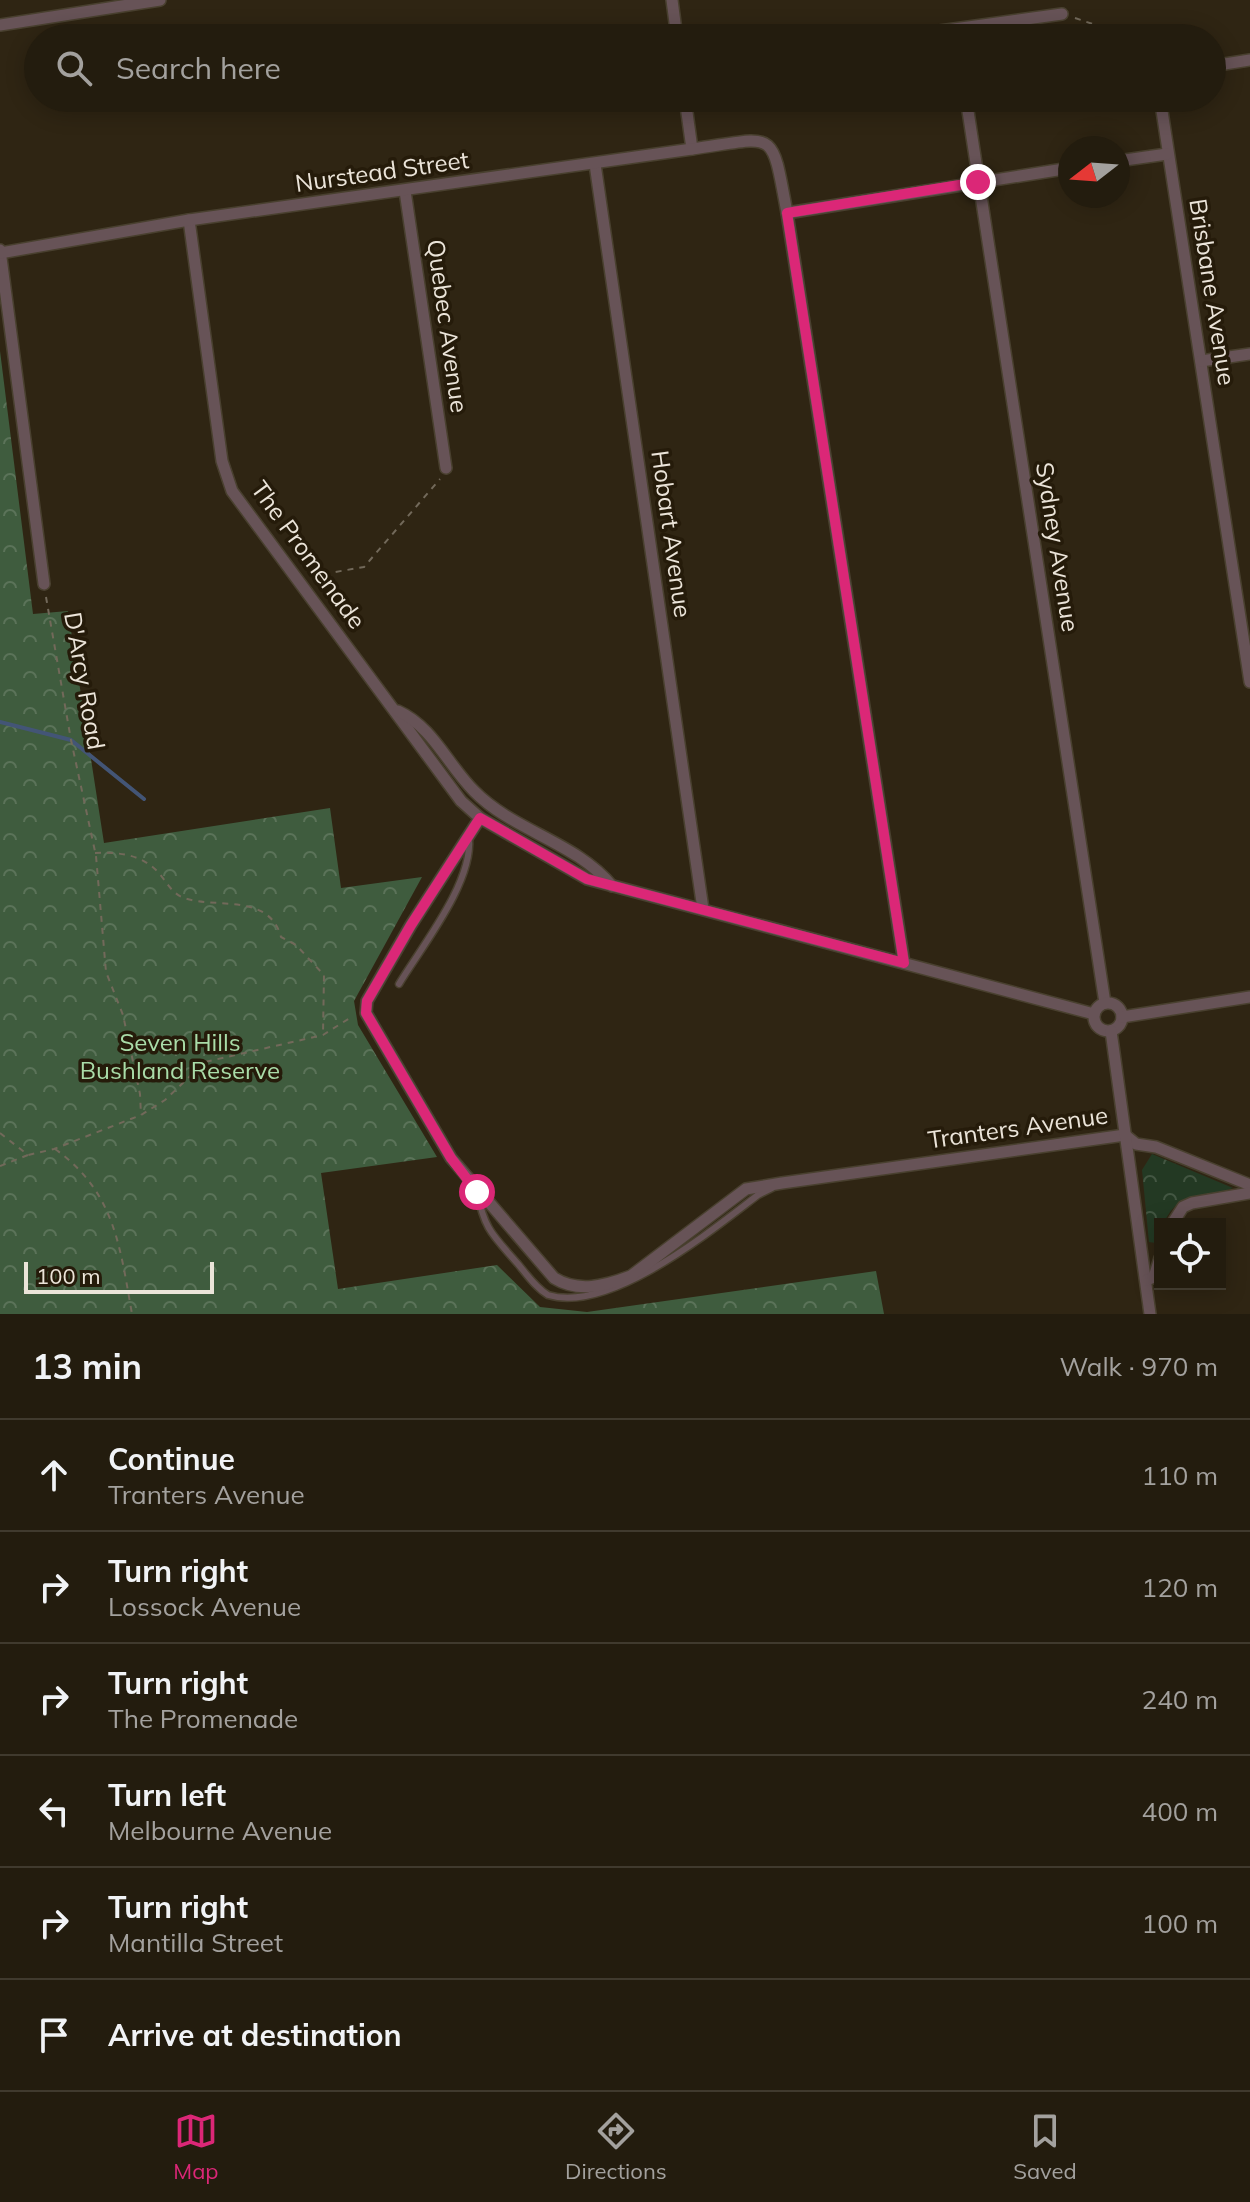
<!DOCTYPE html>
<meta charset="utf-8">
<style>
:root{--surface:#231c0e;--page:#2b2517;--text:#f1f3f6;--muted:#a3a19e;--line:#403a2e;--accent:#db2777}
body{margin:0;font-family:Mulish,sans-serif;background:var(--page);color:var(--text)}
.controls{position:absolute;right:24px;bottom:24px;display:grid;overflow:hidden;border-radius:0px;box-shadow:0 4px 20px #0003}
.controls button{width:72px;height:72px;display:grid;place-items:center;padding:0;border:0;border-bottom:2px solid var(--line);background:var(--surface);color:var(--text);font:40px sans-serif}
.compass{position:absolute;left:1058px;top:136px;width:72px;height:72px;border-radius:50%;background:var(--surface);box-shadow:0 4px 20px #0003;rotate:253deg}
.scale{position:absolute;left:24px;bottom:20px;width:190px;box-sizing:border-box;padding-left:8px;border:4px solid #ebe4d9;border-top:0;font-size:22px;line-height:28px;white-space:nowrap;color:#ebe4d9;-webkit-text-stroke:6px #251b0a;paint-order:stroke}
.stop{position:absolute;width:24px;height:24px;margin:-18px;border:6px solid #db2777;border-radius:50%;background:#fff}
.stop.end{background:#db2777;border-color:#fff;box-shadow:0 2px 8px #0008}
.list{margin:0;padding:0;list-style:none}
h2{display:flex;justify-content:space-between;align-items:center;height:104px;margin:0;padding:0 32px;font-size:34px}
h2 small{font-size:26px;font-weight:400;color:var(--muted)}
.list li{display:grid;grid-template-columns:52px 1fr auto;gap:24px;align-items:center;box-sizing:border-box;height:112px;padding:0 32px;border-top:2px solid var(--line)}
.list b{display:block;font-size:30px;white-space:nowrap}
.list p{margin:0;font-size:26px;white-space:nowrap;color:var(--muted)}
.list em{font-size:26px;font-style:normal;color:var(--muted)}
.icon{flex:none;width:44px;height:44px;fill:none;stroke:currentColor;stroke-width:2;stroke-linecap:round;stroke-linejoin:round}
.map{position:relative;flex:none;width:1250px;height:1314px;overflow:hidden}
.search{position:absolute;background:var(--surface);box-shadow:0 4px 20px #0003;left:24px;right:24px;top:24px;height:88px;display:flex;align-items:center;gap:20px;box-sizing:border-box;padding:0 28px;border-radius:44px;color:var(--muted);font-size:30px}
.sheet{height:776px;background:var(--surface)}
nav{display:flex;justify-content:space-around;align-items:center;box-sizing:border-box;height:112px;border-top:2px solid var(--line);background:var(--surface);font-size:22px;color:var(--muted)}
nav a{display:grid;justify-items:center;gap:4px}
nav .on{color:var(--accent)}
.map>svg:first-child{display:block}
.forest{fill:url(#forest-crowns)}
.park{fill:url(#park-crowns)}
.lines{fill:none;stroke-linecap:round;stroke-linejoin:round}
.stream{stroke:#435576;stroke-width:4}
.service-casing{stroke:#49402f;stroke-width:9}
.minor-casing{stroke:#49402f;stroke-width:14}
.path{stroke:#72695a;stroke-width:2;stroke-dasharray:6 6;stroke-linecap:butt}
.service{stroke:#675357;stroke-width:6}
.minor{stroke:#675357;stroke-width:11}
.route{stroke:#db2777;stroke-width:10}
.labels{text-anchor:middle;stroke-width:7;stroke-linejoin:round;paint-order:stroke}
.street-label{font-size:24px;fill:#ebe4d9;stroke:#251b0a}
.park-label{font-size:24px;fill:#a9dca8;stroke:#251b0a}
</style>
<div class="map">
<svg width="1250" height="1314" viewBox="0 0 1250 1314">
<defs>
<pattern id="forest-crowns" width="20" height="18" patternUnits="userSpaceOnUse" patternTransform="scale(2)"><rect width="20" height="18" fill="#3f5c3e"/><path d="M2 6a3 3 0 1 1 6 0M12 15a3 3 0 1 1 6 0" fill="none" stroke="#5b7359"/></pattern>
<pattern id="park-crowns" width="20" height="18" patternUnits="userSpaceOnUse" patternTransform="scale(2)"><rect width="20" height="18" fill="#233923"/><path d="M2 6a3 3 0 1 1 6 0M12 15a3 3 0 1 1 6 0" fill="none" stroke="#435642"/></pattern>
</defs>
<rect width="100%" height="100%" fill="#2f2513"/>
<path class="forest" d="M0,351L33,614L68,611L104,843L330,808L341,888L422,877L354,1001L358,1025L437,1157L321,1173L338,1289L497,1265L540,1307L587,1312L876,1271L884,1314H0Z"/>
<path class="park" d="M1152,1154L1233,1188C1185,1204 1174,1189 1156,1243L1149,1242L1142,1170Z"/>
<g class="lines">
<path class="stream" d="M0,722L71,740L144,799"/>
<g class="service-casing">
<g id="service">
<path d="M399,984C422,946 473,883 469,838"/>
<path d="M477,1192C485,1231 493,1235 518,1264C527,1275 536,1288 548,1295C610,1314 712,1230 758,1195L772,1188"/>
</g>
</g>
<g class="minor-casing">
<g id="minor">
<path d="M672,0L677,38"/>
<path d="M0,25L160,0"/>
<path d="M918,34L1062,14"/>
<path d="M1212,66L1250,60"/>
<path d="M685,98L692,149"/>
<path d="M966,98L1105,1003"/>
<path d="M1160,98L1250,682"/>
<path d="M1118,161L1167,154"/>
<path d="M595,164L703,909"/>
<path d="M405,191L446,468"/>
<path d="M787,213L1070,168"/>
<path d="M189,220L222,461L232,491L461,801L480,818L587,879L1094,1014"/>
<path d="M0,250L44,584"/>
<path d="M0,253L189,220L692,149C777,137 771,126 787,213L904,963"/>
<path d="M1201,361L1250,354"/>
<path d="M398,711C433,727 447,764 474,791C513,831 576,842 612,886"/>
<path d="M480,818L411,925L367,1001L366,1013L451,1158L554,1278C578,1293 605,1286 631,1276L746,1189L782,1183L1125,1135L1136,1144L1156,1147L1250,1185"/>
<circle cx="1108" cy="1017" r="14"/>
<path d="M1122,1017L1250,997"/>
<path d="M1111,1031L1150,1314"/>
<path d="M1172,1224L1183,1207L1192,1203L1250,1193"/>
<path d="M1147,1280L1154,1277L1160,1258"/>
</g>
</g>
<g class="path">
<path d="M1075,18L1134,38"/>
<path d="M312,576L364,567L440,479"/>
<path d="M46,597L71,740L96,856L106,972L123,1015L140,1094L141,1115"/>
<path d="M95,853C118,852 141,854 158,872C167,882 171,893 184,898C218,909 269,893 281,937L296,945L324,975L323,1034"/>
<path d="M0,1133L28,1155L54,1149L141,1115L165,1100L205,1062L323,1035L353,1016"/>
<path d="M55,1149C115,1192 120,1247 132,1314"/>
<path d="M0,1166L28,1155"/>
</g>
<use href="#service" class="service"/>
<use href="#minor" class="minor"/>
</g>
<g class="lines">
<path class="route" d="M477,1192L451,1158L366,1013L367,1001L411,925L480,818L587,879L904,963L787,213L978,182"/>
</g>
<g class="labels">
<g class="street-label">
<text transform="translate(382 172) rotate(-8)" y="8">Nurstead Street</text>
<text transform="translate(1212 292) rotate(81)" y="8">Brisbane Avenue</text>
<text transform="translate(447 326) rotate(82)" y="8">Quebec Avenue</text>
<text transform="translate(671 534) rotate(82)" y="8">Hobart Avenue</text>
<text transform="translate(1057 547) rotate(81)" y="8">Sydney Avenue</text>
<text transform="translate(308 555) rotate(54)" y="8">The Promenade</text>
<text transform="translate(84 681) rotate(80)" y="8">D'Arcy Road</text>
<text transform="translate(1018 1128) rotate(-8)" y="8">Tranters Avenue</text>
</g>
<g class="park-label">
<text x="180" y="1051">Seven Hills<tspan x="180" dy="28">Bushland Reserve</tspan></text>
</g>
</g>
</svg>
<div class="controls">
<button><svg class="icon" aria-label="locate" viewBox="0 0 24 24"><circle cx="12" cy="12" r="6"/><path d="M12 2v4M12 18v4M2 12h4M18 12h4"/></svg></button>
</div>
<svg class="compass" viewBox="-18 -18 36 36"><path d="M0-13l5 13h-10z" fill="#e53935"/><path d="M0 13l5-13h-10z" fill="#a3a19e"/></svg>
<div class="scale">100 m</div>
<div class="stop" style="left:477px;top:1192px"></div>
<div class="stop end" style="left:978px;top:182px"></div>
<div class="search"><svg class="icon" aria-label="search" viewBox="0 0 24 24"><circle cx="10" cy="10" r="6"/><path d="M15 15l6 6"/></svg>Search here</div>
</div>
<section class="sheet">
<h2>13 min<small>Walk · 970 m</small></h2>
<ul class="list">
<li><svg class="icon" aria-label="ahead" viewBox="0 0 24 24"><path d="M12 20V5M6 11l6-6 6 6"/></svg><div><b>Continue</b><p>Tranters Avenue</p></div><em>110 m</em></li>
<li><svg class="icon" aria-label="right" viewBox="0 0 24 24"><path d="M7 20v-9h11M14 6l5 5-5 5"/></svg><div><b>Turn right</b><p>Lossock Avenue</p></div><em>120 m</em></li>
<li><svg class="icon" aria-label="right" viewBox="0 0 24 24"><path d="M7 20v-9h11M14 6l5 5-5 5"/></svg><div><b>Turn right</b><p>The Promenade</p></div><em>240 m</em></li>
<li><svg class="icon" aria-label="left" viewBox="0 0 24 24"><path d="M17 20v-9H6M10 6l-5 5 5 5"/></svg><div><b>Turn left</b><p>Melbourne Avenue</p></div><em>400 m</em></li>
<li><svg class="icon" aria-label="right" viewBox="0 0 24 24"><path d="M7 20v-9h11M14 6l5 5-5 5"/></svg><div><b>Turn right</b><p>Mantilla Street</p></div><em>100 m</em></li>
<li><svg class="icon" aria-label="arrive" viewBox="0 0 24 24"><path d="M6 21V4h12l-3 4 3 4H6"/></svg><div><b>Arrive at destination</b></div></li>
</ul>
</section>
<nav>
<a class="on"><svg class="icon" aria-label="map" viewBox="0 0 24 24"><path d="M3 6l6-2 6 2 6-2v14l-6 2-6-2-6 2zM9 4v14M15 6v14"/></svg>Map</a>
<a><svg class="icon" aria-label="directions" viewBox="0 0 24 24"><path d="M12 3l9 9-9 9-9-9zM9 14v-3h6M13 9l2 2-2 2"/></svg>Directions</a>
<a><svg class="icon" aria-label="saved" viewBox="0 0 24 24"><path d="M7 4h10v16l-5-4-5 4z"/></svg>Saved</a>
</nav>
